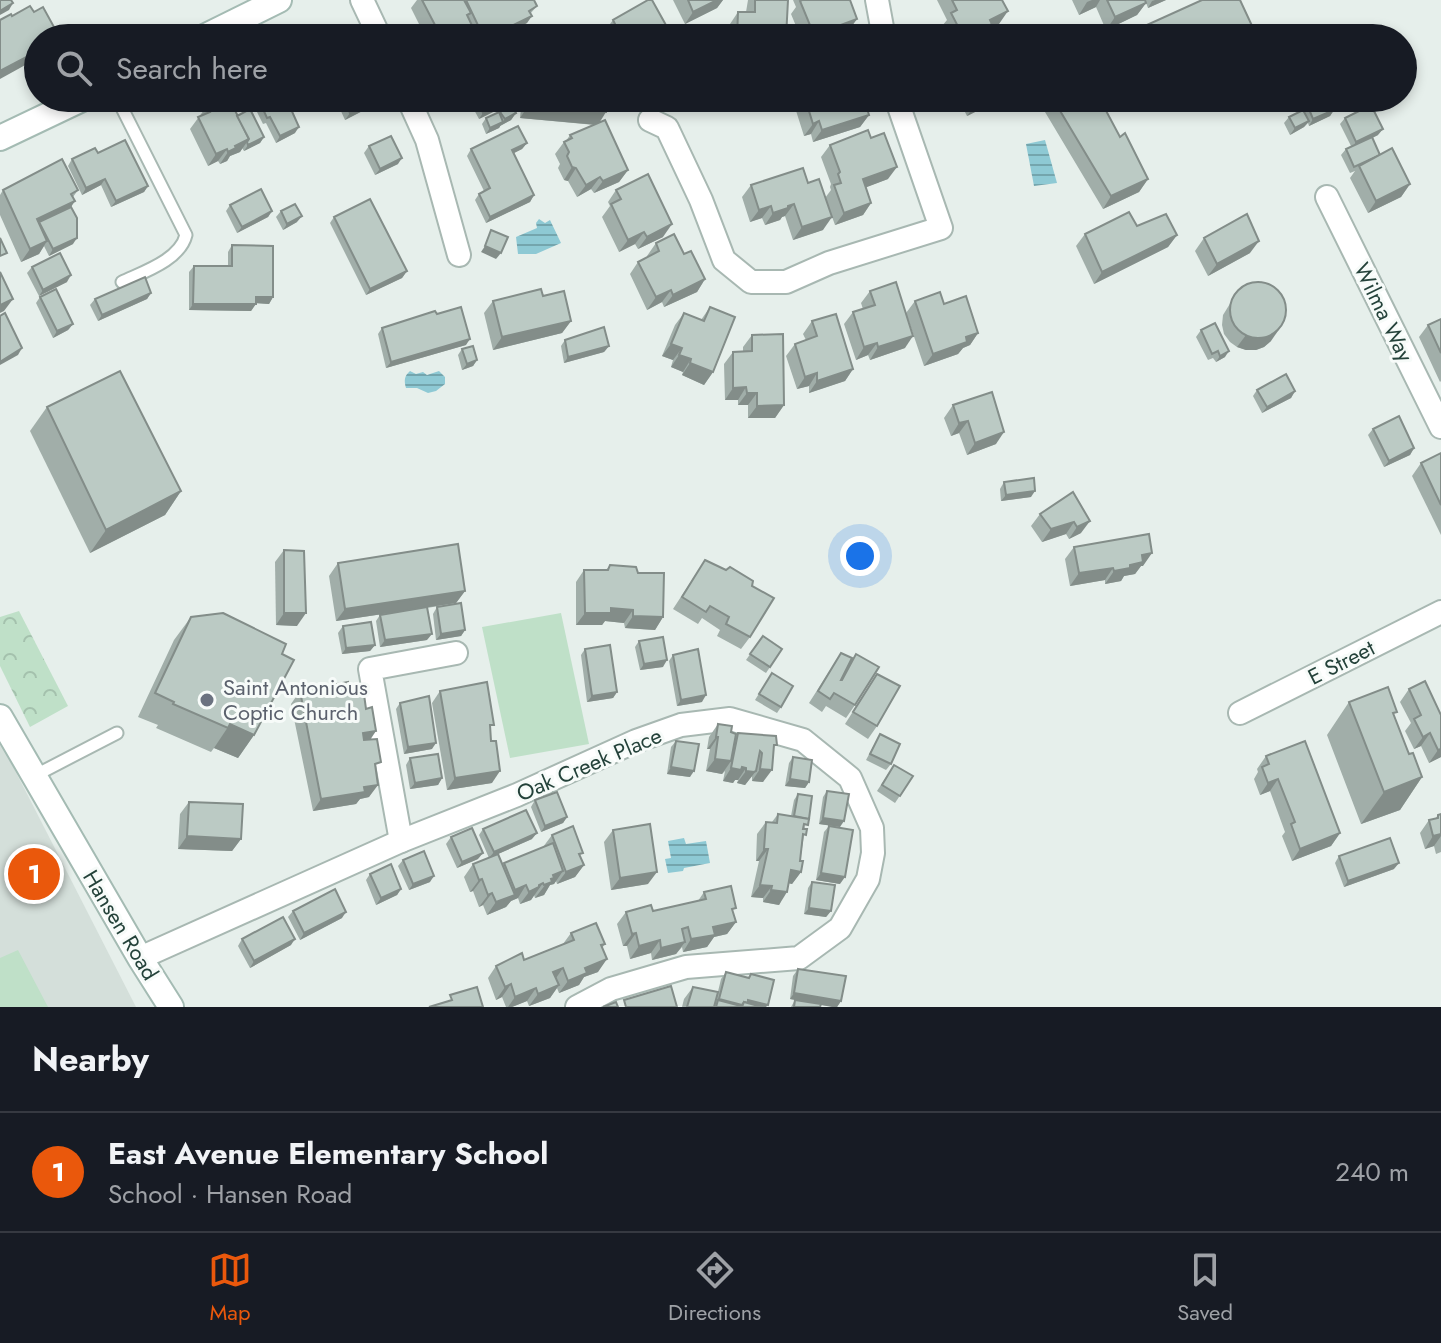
<!DOCTYPE html>
<meta charset="utf-8">
<style>
:root{--surface:#171b24;--page:#242831;--text:#f1f3f6;--muted:#9ea1a6;--line:#363941;--accent:#ea580c}
body{margin:0;font-family:Jost,sans-serif;background:var(--page);color:var(--text)}
.you{position:absolute;left:860px;top:556px;width:28px;height:28px;margin:-20px;border:6px solid #fff;border-radius:50%;background:#1a73e8;box-shadow:0 0 0 12px #1a73e833}
.badge{display:grid;place-items:center;width:52px;height:52px;border-radius:50%;background:var(--accent);color:#fff;font-size:26px;font-weight:700}
.pin{position:absolute;translate:-50% -50%;border:4px solid #fff;box-shadow:0 2px 8px #0006}
.list{margin:0;padding:0;list-style:none}
h2{display:flex;justify-content:space-between;align-items:center;height:104px;margin:0;padding:0 32px;font-size:34px}
h2 small{font-size:26px;font-weight:400;color:var(--muted)}
.list li{display:grid;grid-template-columns:52px 1fr auto;gap:24px;align-items:center;box-sizing:border-box;height:120px;padding:0 32px;border-top:2px solid var(--line)}
.list b{display:block;font-size:30px;white-space:nowrap}
.list p{margin:0;font-size:26px;white-space:nowrap;color:var(--muted)}
.list em{font-size:26px;font-style:normal;color:var(--muted)}
.icon{flex:none;width:44px;height:44px;fill:none;stroke:currentColor;stroke-width:2;stroke-linecap:round;stroke-linejoin:round}
.map{position:relative;flex:none;width:1441px;height:1007px;overflow:hidden}
.search{position:absolute;background:var(--surface);box-shadow:0 4px 12px #0003;left:24px;right:24px;top:24px;height:88px;display:flex;align-items:center;gap:20px;box-sizing:border-box;padding:0 28px;border-radius:44px;color:var(--muted);font-size:30px}
.sheet{height:224px;background:var(--surface)}
nav{display:flex;justify-content:space-around;align-items:center;box-sizing:border-box;height:112px;border-top:2px solid var(--line);background:var(--surface);font-size:22px;color:var(--muted)}
nav a{display:grid;justify-items:center;gap:4px}
nav .on{color:var(--accent)}
.map>svg:first-child{display:block}
.built{fill:#d4dfda}
.park{fill:url(#park-crowns)}
.garden{fill:#bfe0c8}
.water{fill:url(#water-rules)}
.lines{fill:none;stroke-linecap:round;stroke-linejoin:round}
.lane-casing{stroke:#a8b8b2;stroke-width:15}
.street-casing{stroke:#a8b8b2;stroke-width:26}
.secondary-casing{stroke:#a4bbb3;stroke-width:28}
.lane{stroke:#fff;stroke-width:11}
.street{stroke:#fff;stroke-width:22}
.secondary{stroke:#fff;stroke-width:24}
.wall{fill:#a1aea9}
.shaded-wall{fill:#838d89}
.building{fill:#bbcac4;stroke:#838d89;stroke-width:2}
.worship-dot{fill:#6b7280;stroke:#f7fbf9;stroke-width:3}
.labels{text-anchor:middle;stroke-width:6;stroke-linejoin:round;paint-order:stroke}
.street-label{font-size:22px;fill:#24423a;stroke:#f7fbf9}
.worship-label{font-size:22px;fill:#5b616d;stroke:#f7fbf9;text-anchor:start}
</style>
<div class="map">
<svg width="1441" height="1007" viewBox="0 0 1441 1007">
<defs>
<pattern id="park-crowns" width="20" height="18" patternUnits="userSpaceOnUse" patternTransform="scale(2)"><rect width="20" height="18" fill="#bfe0c8"/><path d="M2 6a3 3 0 1 1 6 0M12 15a3 3 0 1 1 6 0" fill="none" stroke="#a4c1ad"/></pattern>
<pattern id="water-rules" width="6" height="5" patternUnits="userSpaceOnUse" patternTransform="scale(2)"><rect width="6" height="5" fill="#8ec9d4"/><path d="M0 2.5h6" fill="none" stroke="#74a5ad"/></pattern>
</defs>
<rect width="100%" height="100%" fill="#e6efeb"/>
<path class="built" d="M0,741L136,1007H0Z"/>
<path class="park" d="M19,611L68,706L30,727L0,666V617Z"/>
<g class="garden">
<path d="M561,613L589,744L510,758L482,627Z"/>
<path d="M18,950L48,1007H0V958Z"/>
</g>
<g class="water">
<path d="M1045,140L1057,183L1034,186L1026,144Z"/>
<path d="M539,219L545,223L550,220L561,243L536,254H518L516,237L537,228L536,223Z"/>
<path d="M410,371L416,374L423,372L427,375L439,371L445,377V384L436,391L428,393L417,388H406C404,381 404,376 410,371Z"/>
<path d="M684,838L686,844L706,841L710,863L684,868L683,871L668,873L665,859L671,858L668,841Z"/>
</g>
<g class="lines">
<g class="lane-casing">
<g id="lane">
<path d="M117,98L186,235C180,260 143,272 122,282"/>
<path d="M34,776L117,733"/>
</g>
</g>
<g class="street-casing">
<g id="street">
<path d="M362,0L380,38"/>
<path d="M877,0L884,38"/>
<path d="M408,98L427,140L459,255"/>
<path d="M650,120L667,128L701,200L724,260L751,282H786L829,263L941,228L896,98"/>
<path d="M1327,197L1441,427"/>
<path d="M1240,713L1441,612"/>
<path d="M401,841L370,669L456,653"/>
<path d="M140,958L401,841L517,795L636,741L681,725L730,719L803,740L850,778L872,828L873,853L868,879L840,928L799,958L686,967L611,989L577,1007"/>
</g>
</g>
<g class="secondary-casing">
<g id="secondary">
<path d="M202,38L279,0"/>
<path d="M0,138L84,98"/>
<path d="M0,717L140,958L171,1007"/>
</g>
</g>
<use href="#lane" class="lane"/>
<use href="#street" class="street"/>
<use href="#secondary" class="secondary"/>
</g>
<g class="wall">
<path d="M417,0H534L537,6L530,14L527,23L496,38H424L425,36L411,8Z"/>
<path d="M673,0H723L717,8L685,24Z"/>
<path d="M748,0H788L786,38H729L730,24L738,12H746Z"/>
<path d="M793,0H850L857,19L848,31L830,38H801L791,14L796,7Z"/>
<path d="M937,0H1002L999,24L989,29L984,36L980,38H949L942,26L947,20Z"/>
<path d="M1072,0H1145L1146,3L1137,15L1106,30L1096,7L1079,15Z"/>
<path d="M1145,0H1166L1148,8Z"/>
<path d="M613,20L667,27L660,38H607L604,32Z"/>
<path d="M1138,29L1248,38H1132Z"/>
<path d="M250,98H315L291,110L295,133L276,143L266,123L263,124Z"/>
<path d="M335,98H382L378,103L345,120Z"/>
<path d="M466,98H501L503,103L499,109L479,119L472,106L470,107Z"/>
<path d="M522,98H607L599,123L628,170L619,182L594,193L591,189L577,197L568,181L564,180L558,168L560,164L555,154L564,142L566,141L570,135L595,125L520,118Z"/>
<path d="M792,98H864L869,115L860,127L813,142L811,134L804,136Z"/>
<path d="M958,98H999L997,101L967,116Z"/>
<path d="M1053,99L1104,107L1120,137L1148,179L1139,192L1103,209L1045,112Z"/>
<path d="M1306,102L1334,110L1330,116L1309,126L1308,123L1304,127L1290,135L1284,123L1289,117L1302,110L1301,109Z"/>
<path d="M207,106L264,137L260,143L244,151L242,148L240,152L230,156L227,161L220,164L218,161L208,166L190,129Z"/>
<path d="M500,112L516,113L511,120L500,126L499,128L486,134L482,124L486,118Z"/>
<path d="M1345,118L1378,135L1372,138L1380,155L1410,184L1401,197L1368,213L1350,178L1355,171L1350,173L1341,155L1346,149L1351,146L1340,124Z"/>
<path d="M527,143L522,149L514,153L534,195L530,202L486,223L475,200L479,194L484,191L467,156L471,149Z"/>
<path d="M830,145L888,179L866,187L871,203L863,215L835,225L826,200L823,230L793,240L785,216L782,217L780,220L765,225L762,218L750,222L742,197L751,185L808,183L825,198L831,190L830,187L831,184L821,157Z"/>
<path d="M369,146L398,164L375,175L364,153Z"/>
<path d="M98,153L148,186L144,192L111,207L101,185L82,195L68,166L72,159Z"/>
<path d="M3,190H78L73,197L71,207L73,244L49,256L44,246L39,254L21,262L0,215V195Z"/>
<path d="M616,190L663,237L638,249L635,244L619,252L602,217L610,206L608,202Z"/>
<path d="M230,205L272,211L268,217L237,233L226,211Z"/>
<path d="M281,211L297,222L283,230L276,217Z"/>
<path d="M334,217L407,271L402,278L366,295L330,223Z"/>
<path d="M1137,226L1177,235L1168,247L1094,284L1076,246L1085,234Z"/>
<path d="M1204,238L1250,253L1208,276L1195,251Z"/>
<path d="M656,243L684,254L705,279L697,292L664,307L662,302L647,310L630,274L638,262L648,257L647,256Z"/>
<path d="M232,245L273,297L269,304L256,303L251,311L189,310V272L194,266H228V252Z"/>
<path d="M32,267L67,282L39,296L27,273Z"/>
<path d="M870,291L905,348L870,360L868,355L856,360L844,324L853,312L863,309L861,303Z"/>
<path d="M151,293L147,299L98,321L90,305L95,299Z"/>
<path d="M1236,294L1271,341L1264,347L1256,350H1246L1237,347L1230,342L1224,334L1222,325L1223,315Z"/>
<path d="M543,296L571,321L562,333L493,350L484,313L493,301Z"/>
<path d="M40,297L73,324L68,330L53,338L36,303Z"/>
<path d="M915,301L978,333L970,345L963,348L958,354L924,366L906,313Z"/>
<path d="M710,307L713,372L704,385L682,375L683,372L671,367L673,360L662,356L675,325L684,313L701,320Z"/>
<path d="M1441,319V381L1440,382L1419,337L1428,325Z"/>
<path d="M812,321L853,369L845,381L809,393V386L797,389L786,356L795,344L806,340L803,334Z"/>
<path d="M382,328L466,345L386,368L378,334Z"/>
<path d="M1201,330L1225,357L1216,362L1213,358L1208,360L1196,337Z"/>
<path d="M752,335L784,405L775,418H748V405H738V400H725L724,364L733,352L743,351V347Z"/>
<path d="M565,340L609,346L604,352L564,363L561,346Z"/>
<path d="M462,349L477,360L473,366L462,370L458,355Z"/>
<path d="M1257,390L1295,391L1291,398L1262,413L1253,396Z"/>
<path d="M953,405L996,444L967,455L959,433L951,436L944,418Z"/>
<path d="M47,407L181,491L165,515L90,553L30,431Z"/>
<path d="M1373,429L1414,448L1410,455L1384,467L1368,435Z"/>
<path d="M1441,453V535L1412,476L1421,463Z"/>
<path d="M1004,482L1031,497L1001,501L1000,489Z"/>
<path d="M1073,492L1081,533L1069,539L1066,534L1042,542L1031,526L1040,514Z"/>
<path d="M1074,547L1143,566H1141L1135,574L1124,576L1121,581L1105,584V580L1070,586L1065,559Z"/>
<path d="M284,550L297,626L276,625L275,562Z"/>
<path d="M705,560L752,586L750,637L741,649L717,636L720,630L702,618L698,624L673,609Z"/>
<path d="M338,563L465,591L456,603L427,608V640L380,647L376,621L380,615L390,613L336,621L329,576Z"/>
<path d="M610,565L638,573L663,617L655,630L625,628L624,623L605,621L602,625H576V582L584,570H606Z"/>
<path d="M437,607L465,630L461,636L436,640L433,614Z"/>
<path d="M191,617L282,654L254,735L238,758L214,748L211,752L156,728L158,725L138,717L174,640Z"/>
<path d="M343,626L375,645L370,651L342,654L338,633Z"/>
<path d="M763,636L770,667L766,673L746,660Z"/>
<path d="M639,641L663,667L640,670L635,647Z"/>
<path d="M585,649L617,692L613,698L587,702L581,655Z"/>
<path d="M841,653L848,667L856,654L855,705L846,718L826,706L822,712L809,703Z"/>
<path d="M673,655L702,702L677,706L669,661Z"/>
<path d="M772,673L781,707L777,713L755,700Z"/>
<path d="M877,674V726L868,739L845,724Z"/>
<path d="M1409,689L1441,715V757L1429,763L1421,746L1414,749L1405,731L1411,723L1400,702Z"/>
<path d="M348,690L370,740L376,769L369,797L360,799L356,804L313,811L291,704L300,691Z"/>
<path d="M440,691L490,731L492,783L447,790L432,703Z"/>
<path d="M1349,702L1394,716L1409,754L1422,777L1400,810L1361,824L1327,735Z"/>
<path d="M400,703L432,749L404,754L396,709Z"/>
<path d="M718,724L731,732L735,738L738,733L774,750L763,782L752,781V776L745,785L737,783L738,780H735L733,783L723,781L725,771L722,774L706,771L710,749H707L709,737Z"/>
<path d="M880,734L891,764L886,770L866,760Z"/>
<path d="M676,741L690,777L667,774L671,747Z"/>
<path d="M1266,756L1340,833L1331,846L1292,861L1282,836L1285,832L1270,791L1260,795L1254,779L1258,772L1257,769Z"/>
<path d="M793,757L809,782L805,788L785,786L789,763Z"/>
<path d="M410,758L442,778L438,785L410,789L406,765Z"/>
<path d="M894,765L913,776L895,803L877,791Z"/>
<path d="M827,791L840,827L819,824L823,797Z"/>
<path d="M798,794L805,829L800,861L801,872L792,884L789,883L779,905L763,902V898L751,897L759,861H756L757,834L766,822H772L778,814L791,816L794,800Z"/>
<path d="M535,800L567,817L563,823L541,832L531,807Z"/>
<path d="M189,802L241,839L232,851L178,849L180,814Z"/>
<path d="M1441,814V852L1436,854L1434,846L1425,849L1420,833L1429,820L1435,819L1438,815Z"/>
<path d="M829,826L840,884L816,880L824,832Z"/>
<path d="M483,829L532,839L498,854L503,864L504,863L543,847L552,835L580,856L584,865L575,877L557,884L556,881L554,884L550,885L544,895L535,898L534,895L531,900L520,904L518,898L511,901L506,907L487,915L483,905L479,907L473,891L470,892L464,877L473,864L489,858L479,835Z"/>
<path d="M613,830L648,884L611,890L604,842Z"/>
<path d="M451,837L478,859L457,868L446,844Z"/>
<path d="M1339,856L1394,869L1344,887L1335,863Z"/>
<path d="M403,860L430,882L409,890L398,866Z"/>
<path d="M370,874L401,889L397,895L376,905L366,880Z"/>
<path d="M812,882L831,911L826,917L804,914L808,888Z"/>
<path d="M704,892L733,912L736,922L727,934L714,937L707,947L683,952L682,947L676,954L652,960L651,953L630,959L627,946H623L617,924L626,912L653,911L698,901Z"/>
<path d="M293,911L342,918L300,940L288,917Z"/>
<path d="M571,933L605,944L602,948L598,972L584,977L579,985L559,993L557,988L550,998L529,1006L527,1001L512,1007H506L502,997L496,1000L488,978L496,966L524,960L563,944Z"/>
<path d="M242,939L291,945L250,968L238,946Z"/>
<path d="M798,969L841,1001L837,1007L821,1005L820,1007H791L795,1000H797L790,999L793,976Z"/>
<path d="M726,972L766,1007H682L684,999L693,987L716,1000L721,979Z"/>
</g>
<g class="shaded-wall">
<path d="M717,0H723L717,8L685,24L693,12Z"/>
<path d="M1092,0H1100L1096,7L1079,15L1087,2Z"/>
<path d="M1155,0H1166L1148,8L1152,1Z"/>
<path d="M13,3L9,10L0,15V11Z"/>
<path d="M1146,3L1137,15L1106,30L1115,17Z"/>
<path d="M1008,11L999,24L989,29L984,36L980,38H967L990,20Z"/>
<path d="M532,16L527,23L496,38H487Z"/>
<path d="M857,19L848,31L830,38H812L814,35Z"/>
<path d="M667,27L660,38H647Z"/>
<path d="M1254,30L1248,38H1237Z"/>
<path d="M38,51V58L0,79V71Z"/>
<path d="M308,98H315L285,113L290,107Z"/>
<path d="M382,98L378,103L345,120L350,113Z"/>
<path d="M987,98H999L997,101L967,116L976,104Z"/>
<path d="M503,103L499,109L479,119L483,113Z"/>
<path d="M528,106L606,112L598,125L520,118Z"/>
<path d="M1334,110L1330,116L1309,126L1313,119Z"/>
<path d="M516,113L511,120L500,126L505,119Z"/>
<path d="M869,115L860,127L813,142L822,130Z"/>
<path d="M819,121L811,134L804,136L813,124Z"/>
<path d="M1309,121L1304,127L1290,135L1295,128Z"/>
<path d="M503,122L499,128L486,134L490,128Z"/>
<path d="M299,127L295,133L276,143L280,136Z"/>
<path d="M1383,129L1378,135L1352,148L1356,142Z"/>
<path d="M264,137L260,143L244,151L248,145Z"/>
<path d="M249,139L240,152L230,156L227,161L220,164L228,152L235,146Z"/>
<path d="M527,143L522,149L508,156L512,150Z"/>
<path d="M227,149L218,161L208,166L216,154Z"/>
<path d="M402,158L398,164L375,175L380,169Z"/>
<path d="M572,167L576,168L568,181L564,180Z"/>
<path d="M897,167L888,179L854,192L863,179Z"/>
<path d="M628,170L619,182L594,193L603,181Z"/>
<path d="M600,177L591,189L577,197L586,185Z"/>
<path d="M105,179L101,185L82,195L86,188Z"/>
<path d="M1148,179L1139,192L1103,209L1111,196Z"/>
<path d="M1410,184L1401,197L1368,213L1376,201Z"/>
<path d="M148,186L144,192L111,207L116,201Z"/>
<path d="M534,195L530,202L486,223L490,217Z"/>
<path d="M75,201L67,213L35,228L37,219Z"/>
<path d="M871,203L863,215L835,225L844,213Z"/>
<path d="M794,204L785,216L782,217L780,220L765,225L773,213Z"/>
<path d="M771,206L762,218L750,222L759,210Z"/>
<path d="M272,211L268,217L237,233L242,227Z"/>
<path d="M302,216L297,222L283,230L287,224Z"/>
<path d="M832,217L823,230L793,240L802,227Z"/>
<path d="M672,224L663,237L638,249L647,237Z"/>
<path d="M644,232L635,244L619,252L628,240Z"/>
<path d="M1177,235L1168,247L1094,284L1102,272Z"/>
<path d="M77,238L73,244L49,256L53,249Z"/>
<path d="M47,241L39,254L21,262L30,249Z"/>
<path d="M1259,241L1250,253L1208,276L1217,264Z"/>
<path d="M485,246L501,253L496,259L481,252Z"/>
<path d="M407,271L402,278L366,295L370,289Z"/>
<path d="M71,275L67,282L39,296L43,290Z"/>
<path d="M705,279L697,292L664,307L673,295Z"/>
<path d="M671,290L662,302L647,310L656,297Z"/>
<path d="M151,293L147,299L98,321L102,315Z"/>
<path d="M256,297H273L269,304L252,303Z"/>
<path d="M13,299L4,311L0,313V305Z"/>
<path d="M193,304H256L251,311L189,310Z"/>
<path d="M571,321L562,333L493,350L502,337Z"/>
<path d="M73,324L68,330L53,338L57,331Z"/>
<path d="M1280,328L1271,341L1264,347L1256,350H1246L1237,347L1246,335Z"/>
<path d="M978,333L970,345L963,348L958,354L924,366L933,354L966,337Z"/>
<path d="M913,336L905,348L870,360L878,347Z"/>
<path d="M470,339L466,345L386,368L391,362Z"/>
<path d="M877,343L868,355L856,360L864,347Z"/>
<path d="M671,344L682,348L673,360L662,356Z"/>
<path d="M609,346L604,352L564,363L568,357Z"/>
<path d="M22,348L18,355L0,365V362Z"/>
<path d="M1229,351L1225,357L1216,362L1220,356Z"/>
<path d="M679,355L691,359L683,372L671,367Z"/>
<path d="M477,360L473,366L462,370L467,364Z"/>
<path d="M690,363L713,372L704,385L682,375Z"/>
<path d="M853,369L845,381L809,393L817,381Z"/>
<path d="M817,373L809,386L797,389L805,377Z"/>
<path d="M746,387L738,400H725L733,388Z"/>
<path d="M1295,391L1291,398L1262,413L1267,407Z"/>
<path d="M747,393H757L748,405H738Z"/>
<path d="M784,405L775,418H748L757,406Z"/>
<path d="M968,421L959,433L951,436L959,423Z"/>
<path d="M1004,432L996,444L967,455L975,443Z"/>
<path d="M1414,448L1410,455L1384,467L1389,461Z"/>
<path d="M181,491L165,515L90,553L106,530Z"/>
<path d="M1035,491L1031,497L1001,501L1006,495Z"/>
<path d="M1090,521L1081,533L1069,539L1077,527Z"/>
<path d="M1074,522L1066,534L1042,542L1051,529Z"/>
<path d="M1152,553L1143,566H1141L1135,574L1124,576L1121,581L1105,584L1114,571L1130,565L1142,555Z"/>
<path d="M1113,568L1105,580L1070,586L1079,573Z"/>
<path d="M465,591L456,603L336,621L345,609Z"/>
<path d="M611,608L633,610L624,623L605,621L602,625H576L585,613Z"/>
<path d="M284,613H306L297,626L276,625Z"/>
<path d="M633,616L663,617L655,630L625,628Z"/>
<path d="M465,630L461,636L436,640L441,634Z"/>
<path d="M432,634L427,640L380,647L385,640Z"/>
<path d="M375,645L370,651L342,654L346,648Z"/>
<path d="M667,660L663,667L640,670L644,664Z"/>
<path d="M617,692L613,698L587,702L592,696Z"/>
<path d="M706,695L702,702L677,706L681,700Z"/>
<path d="M230,724L254,735L238,758L214,748Z"/>
<path d="M376,731L368,743L354,746L363,733Z"/>
<path d="M1430,733L1421,746L1414,749L1423,737Z"/>
<path d="M716,737H718L710,749H707Z"/>
<path d="M436,743L432,749L404,754L408,747Z"/>
<path d="M1441,749V757L1429,763L1438,750Z"/>
<path d="M715,759L731,761L722,774L706,771Z"/>
<path d="M671,767L694,771L690,777L667,774Z"/>
<path d="M742,767L746,768L738,780H735L733,783L723,781L731,768Z"/>
<path d="M760,769L772,770L763,782L752,781Z"/>
<path d="M500,771L492,783L447,790L455,778Z"/>
<path d="M746,771H756L745,785L737,783Z"/>
<path d="M1422,777L1400,810L1361,824L1384,792Z"/>
<path d="M442,778L438,785L410,789L415,783Z"/>
<path d="M790,779L809,782L805,788L785,786Z"/>
<path d="M1278,779L1270,791L1260,795L1268,783Z"/>
<path d="M378,785L369,797L360,799L356,804L313,811L321,799L364,787Z"/>
<path d="M567,817L563,823L541,832L545,826Z"/>
<path d="M823,818L844,821L840,827L819,824Z"/>
<path d="M537,833L532,839L489,858L494,852Z"/>
<path d="M1340,833L1331,846L1292,861L1300,849Z"/>
<path d="M1441,834V836L1434,846L1425,849L1433,836Z"/>
<path d="M187,836L241,839L232,851L178,849Z"/>
<path d="M764,849H768L759,861H756Z"/>
<path d="M483,853L478,859L457,868L462,862Z"/>
<path d="M1399,863L1394,869L1344,887L1348,881Z"/>
<path d="M584,865L575,877L557,884L566,872Z"/>
<path d="M791,870L801,872L792,884L783,882Z"/>
<path d="M563,871L554,884L550,885L544,895L535,898L553,875Z"/>
<path d="M657,872L648,884L611,890L620,878Z"/>
<path d="M821,873L845,877L840,884L816,880Z"/>
<path d="M434,876L430,882L409,890L413,884Z"/>
<path d="M482,879L473,891L470,892L479,880Z"/>
<path d="M543,883L531,900L520,904L529,892Z"/>
<path d="M526,885L518,898L511,901L506,907L487,915L496,902L511,896L515,890Z"/>
<path d="M760,885L772,886L763,898L751,897Z"/>
<path d="M401,889L397,895L376,905L381,898Z"/>
<path d="M771,890L787,892L779,905L763,902Z"/>
<path d="M492,893L483,905L479,907L488,895Z"/>
<path d="M809,908L831,911L826,917L804,914Z"/>
<path d="M346,912L342,918L300,940L304,933Z"/>
<path d="M736,922L727,934L714,937L707,947L683,952L691,939L713,927Z"/>
<path d="M636,933L627,946H623L632,934Z"/>
<path d="M295,939L291,945L250,968L254,961Z"/>
<path d="M660,940L651,953L630,959L639,946Z"/>
<path d="M685,942L676,954L652,960L661,948Z"/>
<path d="M607,959L598,972L584,977L579,985L559,993L568,981L585,968Z"/>
<path d="M563,968L554,981L553,972Z"/>
<path d="M511,984L502,997L496,1000L505,987Z"/>
<path d="M559,985L550,998L529,1006L538,994Z"/>
<path d="M536,988L527,1001L512,1007H508L515,997Z"/>
<path d="M794,993L841,1001L837,1007H832L790,999Z"/>
<path d="M748,1000L768,1005L766,1007H742Z"/>
</g>
<g class="building">
<path d="M0,0H11L13,3L0,11Z"/>
<path d="M422,0H464L471,13L467,15L478,38H436L431,28L435,25Z"/>
<path d="M466,0H534L537,6L529,11L532,16L487,38H484Z"/>
<path d="M648,0H652L667,27L648,38H622L613,20Z"/>
<path d="M688,0H717L693,12Z"/>
<path d="M755,0H788L786,38H737L738,12H755Z"/>
<path d="M802,0H850L857,19L814,35L800,1Z"/>
<path d="M952,0H1002L1008,11L990,20L992,24L969,36L968,34L963,36L951,13L957,10Z"/>
<path d="M1107,0H1145L1146,3L1115,17Z"/>
<path d="M1202,0H1240L1254,30L1237,38H1143L1138,29Z"/>
<path d="M30,6L34,12L43,7L60,38H38V51L0,71V20L11,14L12,16Z"/>
<path d="M225,98H229L249,139L235,146L236,148L228,152L227,149L216,154L198,117L210,112L207,106Z"/>
<path d="M258,98H308L290,107L299,127L280,136L270,117L267,118Z"/>
<path d="M342,98H381L350,113Z"/>
<path d="M481,98H501L503,103L483,113L477,100Z"/>
<path d="M529,98H607L606,112L528,106Z"/>
<path d="M805,98H864L869,115L822,130L819,121L813,124Z"/>
<path d="M973,98H987L976,104Z"/>
<path d="M1056,98H1107L1104,107L1120,137L1125,133L1148,179L1111,196L1053,99Z"/>
<path d="M1315,98H1329L1334,110L1313,119L1306,102Z"/>
<path d="M1371,105L1383,129L1356,142L1345,118Z"/>
<path d="M512,106L516,113L505,119L500,112Z"/>
<path d="M250,109L264,137L248,145L247,142L249,139L237,116Z"/>
<path d="M1303,110L1309,121L1295,128L1289,117Z"/>
<path d="M499,112L503,122L490,128L486,118Z"/>
<path d="M605,120L628,170L603,181L600,177L586,185L576,168L572,167L567,156L569,152L564,142L572,138L570,135Z"/>
<path d="M518,126L527,143L512,150L534,195L490,217L479,194L490,188L471,149Z"/>
<path d="M868,130L871,138L884,133L897,167L863,179L871,203L844,213L834,185L841,183L838,174L840,172L830,145Z"/>
<path d="M391,136L402,158L380,169L369,146Z"/>
<path d="M1372,137L1380,155L1354,167L1346,149Z"/>
<path d="M125,140L148,186L116,201L105,179L86,188L72,159L95,148L98,153Z"/>
<path d="M1392,148L1410,184L1376,201L1359,166Z"/>
<path d="M62,159L78,190L71,194L75,201L37,219L47,241L30,249L3,190Z"/>
<path d="M803,168L808,183L819,179L832,217L802,227L794,204L788,206V208L773,213L771,206L759,210L751,185Z"/>
<path d="M648,174L672,224L647,237L644,232L628,240L611,204L621,199L616,190Z"/>
<path d="M261,189L272,211L242,227L230,205Z"/>
<path d="M370,199L407,271L370,289L334,217Z"/>
<path d="M295,204L302,216L287,224L281,211Z"/>
<path d="M71,207L77,218V238L53,249L39,222Z"/>
<path d="M1129,212L1137,226L1166,214L1177,235L1102,272L1085,234Z"/>
<path d="M1247,214L1259,241L1217,264L1204,238Z"/>
<path d="M491,230L508,237L501,253L485,246Z"/>
<path d="M674,234L684,254L691,251L705,279L673,295L671,290L656,297L638,262L659,251L656,243Z"/>
<path d="M0,238L7,253L0,256Z"/>
<path d="M232,245L273,246V297H256V304H193L194,266H232Z"/>
<path d="M60,253L71,275L43,290L32,267Z"/>
<path d="M0,272L13,299L0,305Z"/>
<path d="M145,277L151,293L102,315L95,299Z"/>
<path d="M896,282L913,336L878,347L877,343L864,347L853,312L875,305L870,291Z"/>
<circle cx="1258" cy="310" r="28"/>
<path d="M56,289L73,324L57,331L40,297Z"/>
<path d="M541,289L543,296L564,291L571,321L502,337L493,301Z"/>
<path d="M940,292L944,304L966,296L978,333L966,337L967,342L933,354L915,301Z"/>
<path d="M461,307L470,339L391,362L382,328L435,311L437,314Z"/>
<path d="M710,307L735,317L713,372L690,363L691,359L679,355L682,348L671,344L684,313L704,321Z"/>
<path d="M5,313L22,348L0,362V316Z"/>
<path d="M836,314L853,369L817,381V373L805,377L795,344L817,336L812,321Z"/>
<path d="M1441,319V353L1428,325Z"/>
<path d="M1215,323L1229,351L1220,356L1218,351L1212,354L1201,330Z"/>
<path d="M604,327L609,346L568,357L565,340Z"/>
<path d="M783,334L784,405L757,406V393H747L746,387L733,388V352L752,351V335Z"/>
<path d="M473,346L477,360L467,364L462,349Z"/>
<path d="M120,371L181,491L106,530L47,407Z"/>
<path d="M1286,374L1295,391L1267,407L1257,390Z"/>
<path d="M992,392L1004,432L975,443L968,421L959,423L953,405Z"/>
<path d="M1399,416L1414,448L1389,461L1373,429Z"/>
<path d="M1441,453V505L1421,463Z"/>
<path d="M1034,478L1035,491L1006,495L1004,482Z"/>
<path d="M1073,492L1090,521L1077,527L1074,522L1051,529L1040,514Z"/>
<path d="M1149,534L1152,553L1142,555L1143,562L1130,565V568L1114,571L1113,568L1079,573L1074,547Z"/>
<path d="M458,544L465,591L345,609L338,563Z"/>
<path d="M284,550L304,551L306,613H284Z"/>
<path d="M705,560L726,570L730,567L753,581L752,586L774,598L750,637L726,624L729,617L710,606L706,612L682,597Z"/>
<path d="M610,565L636,567L638,573H664L663,617L633,616V610L611,608V613H585L584,570H608Z"/>
<path d="M461,603L465,630L441,634L437,607Z"/>
<path d="M427,607L432,634L385,640L380,615Z"/>
<path d="M223,613L286,644L282,654L294,660L254,735L230,724L228,728L173,704L174,702L155,693L191,617Z"/>
<path d="M371,622L375,645L346,648L343,626Z"/>
<path d="M763,636L782,649L770,667L750,654Z"/>
<path d="M663,637L667,660L644,664L639,641Z"/>
<path d="M610,645L617,692L592,696L585,649Z"/>
<path d="M698,649L706,695L681,700L673,655Z"/>
<path d="M841,653L852,658L841,680H842L856,654L879,667L855,705L834,693L830,699L818,691Z"/>
<path d="M772,673L793,686L781,707L759,694Z"/>
<path d="M877,674L900,686L877,726L853,712Z"/>
<path d="M1425,681L1441,715V749L1438,750L1430,733L1423,737L1414,719L1421,715L1409,689Z"/>
<path d="M348,682V690L363,687L366,709L372,707L376,731L363,733L364,740L377,739L381,762L375,764L378,785L364,787L365,792L321,799L300,691Z"/>
<path d="M487,682L494,725H490L491,741H496L500,771L455,778L440,691Z"/>
<path d="M1388,687L1397,712L1393,713L1409,754L1413,753L1422,777L1384,792L1349,702Z"/>
<path d="M429,696L436,743L408,747L400,703Z"/>
<path d="M718,724L732,726L731,732L736,734L731,761L715,759L718,737H716Z"/>
<path d="M738,733L776,736L777,745H774L772,770L760,769L762,753L760,751L756,771L754,772L746,771V768L742,767L741,770L731,768Z"/>
<path d="M880,734L900,744L891,764L870,754Z"/>
<path d="M676,741L699,744L694,771L671,767Z"/>
<path d="M1305,741L1340,833L1300,849L1291,824L1295,822L1278,779L1268,783L1262,767L1269,764L1266,756Z"/>
<path d="M438,754L442,778L415,783L410,758Z"/>
<path d="M793,757L812,760L809,782L790,779Z"/>
<path d="M894,765L913,776L900,796L882,785Z"/>
<path d="M827,791L849,794L844,821L823,818Z"/>
<path d="M557,792L567,817L545,826L535,800Z"/>
<path d="M798,794L812,796L809,819L794,816Z"/>
<path d="M189,802L243,804L241,839L187,836Z"/>
<path d="M526,810L537,833L494,852L483,829Z"/>
<path d="M778,814L809,819L808,825L804,824L803,829H807L806,835L803,834L800,861H803L801,872L791,870L787,892L771,890L772,886L760,885L768,849H764L766,822L777,823Z"/>
<path d="M1441,814V834L1433,836L1429,820L1438,818V815Z"/>
<path d="M650,824L657,872L620,878L613,830Z"/>
<path d="M573,826L583,853L579,854L584,865L566,872L552,835Z"/>
<path d="M829,826L853,830L845,877L821,873Z"/>
<path d="M472,828L483,853L462,862L451,837Z"/>
<path d="M1390,838L1399,863L1348,881L1339,856Z"/>
<path d="M553,843L563,871L553,875L554,878L551,879L552,882L544,885L543,883L539,885V887L529,892L526,885L515,890L504,863Z"/>
<path d="M424,851L434,876L413,884L403,860Z"/>
<path d="M498,854L515,895L496,902L492,893L488,895L482,879L479,880L473,864Z"/>
<path d="M391,864L401,889L381,898L370,874Z"/>
<path d="M812,882L835,885L831,911L809,908Z"/>
<path d="M731,886L736,908L732,909L736,922L713,927L715,935L691,939L688,927L682,929L685,942L661,948L660,940L639,946L636,933L632,934L626,912L651,905L653,911L706,899L704,892Z"/>
<path d="M335,889L346,912L304,933L293,911Z"/>
<path d="M283,917L295,939L254,961L242,939Z"/>
<path d="M596,923L605,944L601,945L607,959L585,968L587,973L568,981L563,968L553,972L559,985L538,994L536,988L515,997L511,984L505,987L496,966L522,953L524,960L574,940L571,933Z"/>
<path d="M798,969L846,976L841,1001L794,993Z"/>
<path d="M726,972L749,978L751,974L774,980L768,1005L748,1000V1003L744,1002L742,1005L719,999Z"/>
<path d="M671,986L677,1007H626L624,1000Z"/>
<path d="M477,987L483,1007H429L452,1000L450,995Z"/>
<path d="M693,987L718,992L714,1007H687Z"/>
<path d="M718,1000L741,1006L740,1007H716Z"/>
<path d="M795,1000L821,1004L820,1007H794Z"/>
<path d="M616,1002L618,1007H603Z"/>
<path d="M744,1002L762,1007H742Z"/>
</g>
<circle class="worship-dot" cx="207" cy="700" r="8"/>
<g class="labels">
<g class="street-label">
<text transform="translate(1384 312) rotate(64)" y="8">Wilma Way</text>
<text transform="translate(1341 662) rotate(-27)" y="8">E Street</text>
<text transform="translate(589 764) rotate(-23)" y="8">Oak Creek Place</text>
<text transform="translate(121 925) rotate(59)" y="8">Hansen Road</text>
</g>
<g class="worship-label">
<text x="223" y="695">Saint Antonious<tspan x="223" dy="25">Coptic Church</tspan></text>
</g>
</g>
</svg>
<div class="you"></div>
<div class="pin badge" style="left:34px;top:874px">1</div>
<div class="search"><svg class="icon" aria-label="search" viewBox="0 0 24 24"><circle cx="10" cy="10" r="6"/><path d="M15 15l6 6"/></svg>Search here</div>
</div>
<section class="sheet">
<h2>Nearby<small></small></h2>
<ul class="list">
<li><span class="badge">1</span><div><b>East Avenue Elementary School</b><p>School · Hansen Road</p></div><em>240 m</em></li>
</ul>
</section>
<nav>
<a class="on"><svg class="icon" aria-label="map" viewBox="0 0 24 24"><path d="M3 6l6-2 6 2 6-2v14l-6 2-6-2-6 2zM9 4v14M15 6v14"/></svg>Map</a>
<a><svg class="icon" aria-label="directions" viewBox="0 0 24 24"><path d="M12 3l9 9-9 9-9-9zM9 14v-3h6M13 9l2 2-2 2"/></svg>Directions</a>
<a><svg class="icon" aria-label="saved" viewBox="0 0 24 24"><path d="M7 4h10v16l-5-4-5 4z"/></svg>Saved</a>
</nav>
